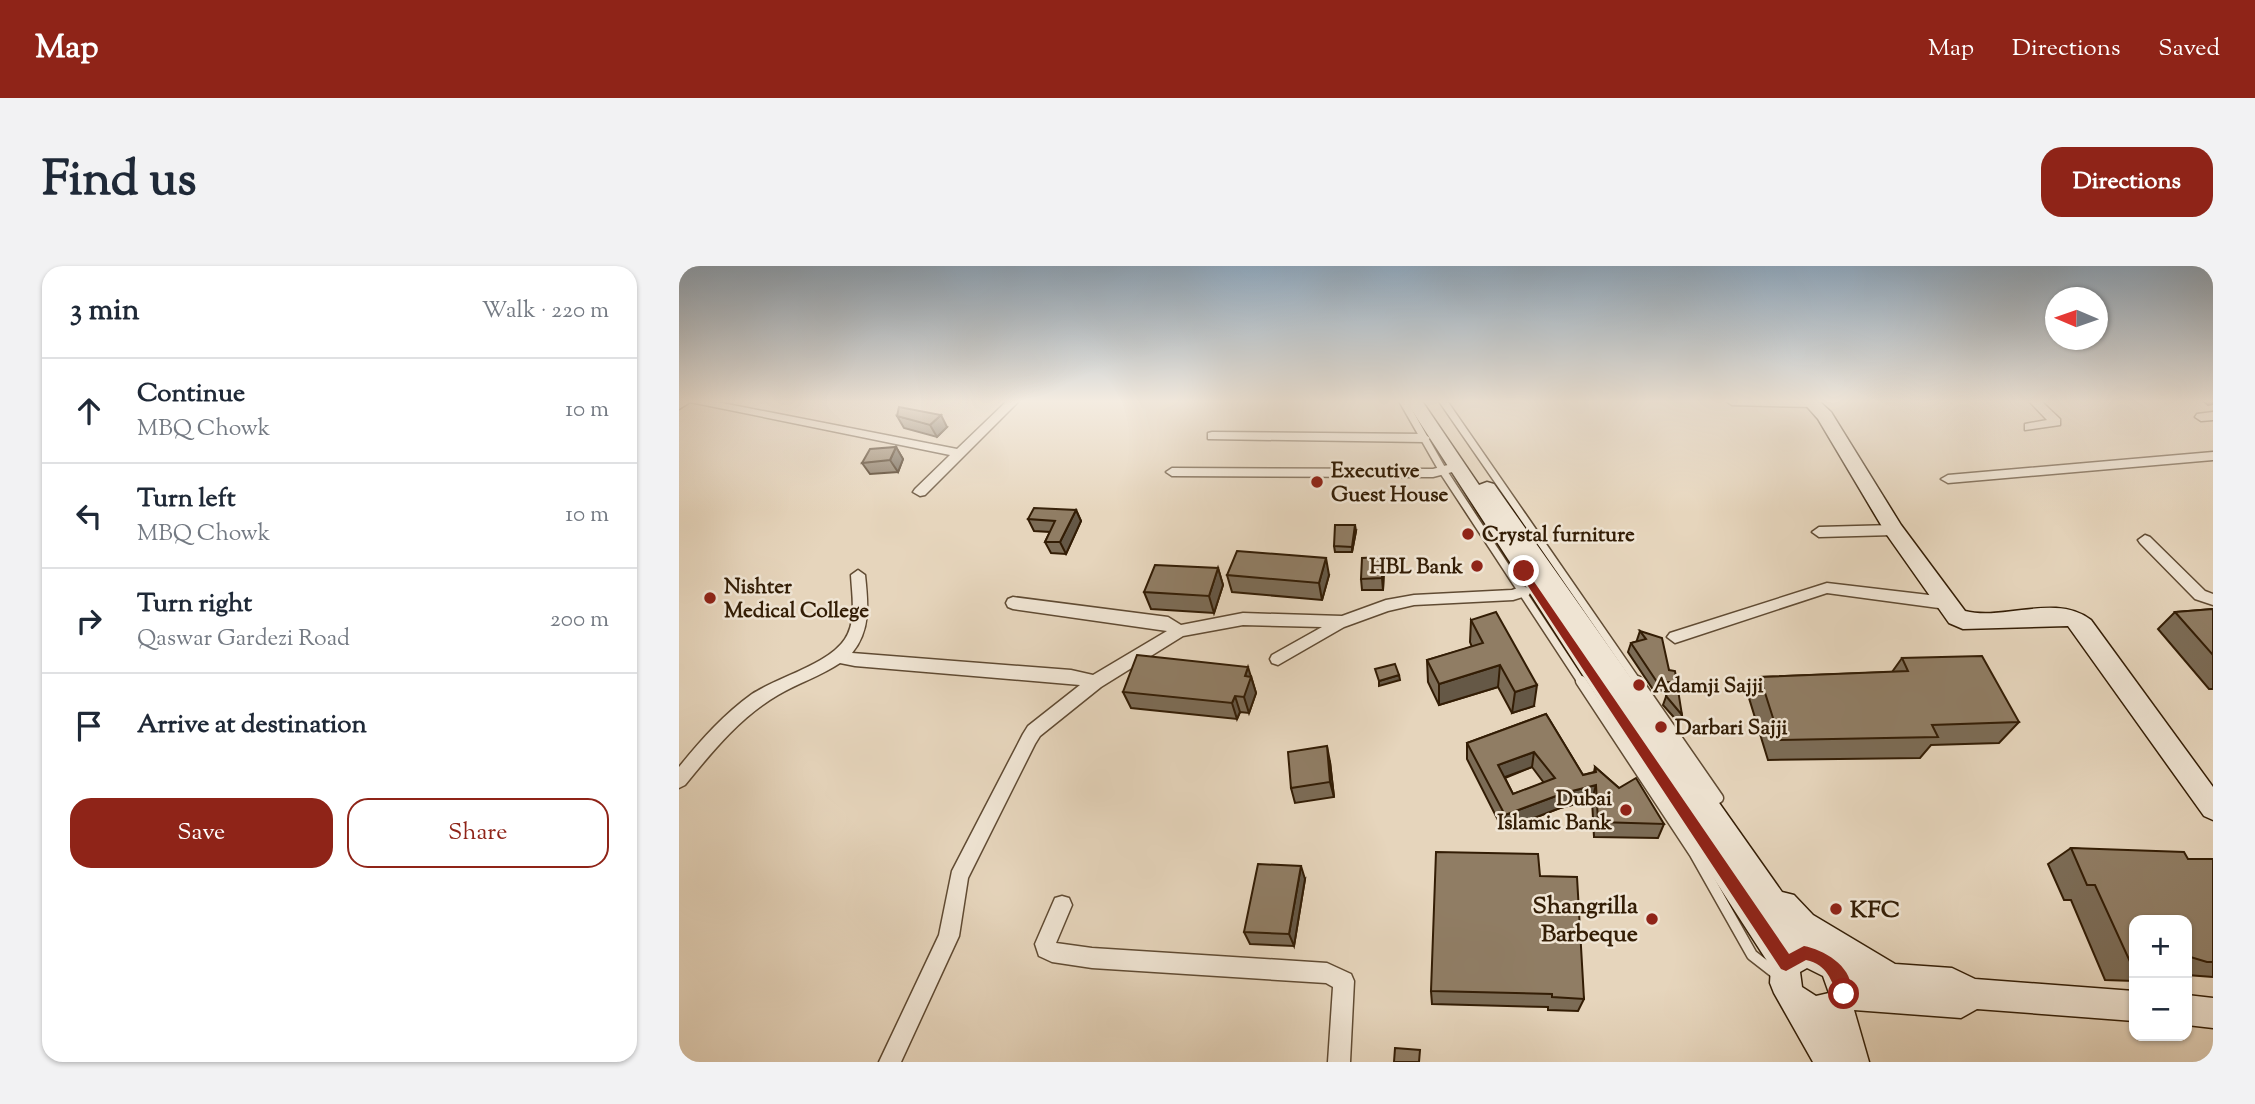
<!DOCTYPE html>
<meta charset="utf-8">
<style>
:root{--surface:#fff;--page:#f2f2f3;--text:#1f2937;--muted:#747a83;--line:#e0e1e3;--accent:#8f2418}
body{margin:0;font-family:"Sorts Mill Goudy",serif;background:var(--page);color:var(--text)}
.controls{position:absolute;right:21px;bottom:21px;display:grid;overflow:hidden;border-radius:14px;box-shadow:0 2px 5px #0004}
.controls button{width:63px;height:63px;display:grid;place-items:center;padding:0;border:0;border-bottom:2px solid var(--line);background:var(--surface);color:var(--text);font:35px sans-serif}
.compass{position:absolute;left:1366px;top:21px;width:63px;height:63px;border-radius:50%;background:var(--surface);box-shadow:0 2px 5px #0004;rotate:272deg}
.stop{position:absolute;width:21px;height:21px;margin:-16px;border:5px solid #8f2418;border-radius:50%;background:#fff}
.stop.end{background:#8f2418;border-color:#fff;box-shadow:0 2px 7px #0008}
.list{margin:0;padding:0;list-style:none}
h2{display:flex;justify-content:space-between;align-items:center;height:91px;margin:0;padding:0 28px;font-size:30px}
h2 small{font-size:23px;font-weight:400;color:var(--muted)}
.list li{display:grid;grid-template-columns:46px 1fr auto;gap:21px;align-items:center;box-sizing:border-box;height:105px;padding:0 28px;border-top:2px solid var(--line)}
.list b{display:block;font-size:26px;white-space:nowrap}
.list p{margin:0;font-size:23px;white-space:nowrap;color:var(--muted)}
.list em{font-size:23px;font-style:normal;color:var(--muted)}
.actions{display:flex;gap:14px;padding:21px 28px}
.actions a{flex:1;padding:16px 0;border:2px solid var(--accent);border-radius:21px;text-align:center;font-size:24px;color:var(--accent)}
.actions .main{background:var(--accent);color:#fff}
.icon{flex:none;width:38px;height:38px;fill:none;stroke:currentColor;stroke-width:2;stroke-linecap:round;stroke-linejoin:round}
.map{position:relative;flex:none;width:1534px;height:796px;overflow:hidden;border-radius:21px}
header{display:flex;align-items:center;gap:42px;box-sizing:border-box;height:98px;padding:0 35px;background:var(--accent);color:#fff}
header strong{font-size:33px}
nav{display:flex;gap:38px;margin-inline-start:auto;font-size:24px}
.intro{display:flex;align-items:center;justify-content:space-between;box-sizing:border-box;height:168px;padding:0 42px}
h1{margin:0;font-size:49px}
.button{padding:18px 32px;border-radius:21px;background:var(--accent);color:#fff;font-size:24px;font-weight:700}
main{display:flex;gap:42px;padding:0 42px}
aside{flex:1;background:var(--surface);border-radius:21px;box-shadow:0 2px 5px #0004}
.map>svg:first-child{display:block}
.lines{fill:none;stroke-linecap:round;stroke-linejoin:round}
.lane-far1-casing{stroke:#604b33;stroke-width:10}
.lane-casing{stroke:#604b33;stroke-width:13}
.street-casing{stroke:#604b33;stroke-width:3}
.secondary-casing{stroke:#331d05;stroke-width:3}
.lane-far1{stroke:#efe4d3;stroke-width:7}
.lane{stroke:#efe4d3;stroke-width:10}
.street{fill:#efe4d3;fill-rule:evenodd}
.secondary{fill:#efe4d3;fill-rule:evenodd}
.wall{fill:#7c6c56;stroke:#331d05;stroke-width:2;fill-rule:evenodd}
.shaded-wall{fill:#655846;stroke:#331d05;stroke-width:2}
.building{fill:#907d64;stroke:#331d05;stroke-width:2;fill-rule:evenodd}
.route{fill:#8f2418}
.poi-dot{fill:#8f2418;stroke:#efe4d3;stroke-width:2.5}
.labels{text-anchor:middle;stroke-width:5;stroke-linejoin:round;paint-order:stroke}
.poi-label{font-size:21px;font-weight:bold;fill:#331d05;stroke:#efe4d3;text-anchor:start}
.near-poi-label{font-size:24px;font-weight:bold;fill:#331d05;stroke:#efe4d3;text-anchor:end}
</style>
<header>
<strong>Map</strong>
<nav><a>Map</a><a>Directions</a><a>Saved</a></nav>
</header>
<div class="intro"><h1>Find us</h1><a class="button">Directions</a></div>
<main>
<aside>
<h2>3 min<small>Walk · 220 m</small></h2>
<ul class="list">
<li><svg class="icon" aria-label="ahead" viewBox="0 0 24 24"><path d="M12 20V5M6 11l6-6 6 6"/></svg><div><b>Continue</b><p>MBQ Chowk</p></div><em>10 m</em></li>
<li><svg class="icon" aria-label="left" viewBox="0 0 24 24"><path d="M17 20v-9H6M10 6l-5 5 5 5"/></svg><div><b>Turn left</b><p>MBQ Chowk</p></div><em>10 m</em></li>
<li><svg class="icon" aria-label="right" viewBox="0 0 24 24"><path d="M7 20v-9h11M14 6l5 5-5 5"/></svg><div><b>Turn right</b><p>Qaswar Gardezi Road</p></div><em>200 m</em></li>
<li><svg class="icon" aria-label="arrive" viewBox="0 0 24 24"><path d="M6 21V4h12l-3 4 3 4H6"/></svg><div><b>Arrive at destination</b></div></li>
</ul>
<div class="actions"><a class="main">Save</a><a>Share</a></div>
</aside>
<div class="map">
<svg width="1534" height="796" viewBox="0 0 1534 796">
<rect width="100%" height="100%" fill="#e6d5bc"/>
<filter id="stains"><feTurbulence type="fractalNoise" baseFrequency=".00286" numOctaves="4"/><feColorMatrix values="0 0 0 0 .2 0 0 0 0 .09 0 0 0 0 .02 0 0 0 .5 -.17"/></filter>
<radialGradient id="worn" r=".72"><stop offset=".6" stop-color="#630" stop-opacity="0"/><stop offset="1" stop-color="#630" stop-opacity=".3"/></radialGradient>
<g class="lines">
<g class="lane-far1-casing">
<g id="lane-far1">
<path d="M724,135L764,205L903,417"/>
<path d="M764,135L959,417"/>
</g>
</g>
<g class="lane-casing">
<g id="lane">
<path d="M902,415L1016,588L1073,689L1100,710"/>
<path d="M958,415L1039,532L1030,537"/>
</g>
</g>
<g class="street-casing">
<g id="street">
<path d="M0,135H33L278,183L328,135H340L246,229L241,230L234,226L236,223L271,189L11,136L0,143Z"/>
<path d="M1047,135H1138L1140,137L1134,141L1053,139Z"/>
<path d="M1350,135H1362L1381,153V159L1346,164V158L1368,154Z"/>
<path d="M1534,146V154L1522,155L1516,151L1518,148Z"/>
<path d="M533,166L745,168L751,172L745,176L529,173V167Z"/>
<path d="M1534,186V194L1269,217L1262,213L1269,209Z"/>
<path d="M776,197L782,201L781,204L754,211L493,210L487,206L493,202L754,203Z"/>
<path d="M1215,259L1222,264L1215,269L1140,271L1133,266L1140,261Z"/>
<path d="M1466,269L1471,271L1526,325L1534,328V339L1516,333L1461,277L1459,274Z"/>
<path d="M179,304L186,309C189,337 192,364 173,387L392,404L414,409L488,365L334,343L329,341L327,337L329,333L334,331L489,351L502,359L564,347L663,350L707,334L735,329L833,324L845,320L852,325L850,329L834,334L735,339L709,345L665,361L599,399L593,397L591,393L593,389L643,361L564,359L504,370L422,421L361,470L356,478L289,612L280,670L222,796H200L260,669L273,605L344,468L349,460L401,419L176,400L161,397C142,410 119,417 99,429C61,451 33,486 6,519L0,522V501C22,474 45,448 73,428C99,411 150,398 166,373C178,355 173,329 172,309Z"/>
<path d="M1148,317L1267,331L1274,337L1267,343L1148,327L996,377L988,371L991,367Z"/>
<path d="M383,630L390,632L393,639L377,677L413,682L648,697L672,708L675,715L671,796H649L654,721L647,717L413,702L373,696L360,690L356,678L376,632Z"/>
</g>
</g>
<g class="secondary-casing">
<g id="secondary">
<path d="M727,135H743L800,219L808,216L815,218L1103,626L1115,629L1134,649L1216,698L1273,702L1296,713L1455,725V755L1298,743L1282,752L1175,744L1190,796H1134L1095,727L1091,717L1092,701ZM1128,702L1144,710L1150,727L1137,730L1123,721L1121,706Z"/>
<path d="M1123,135H1140L1152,146L1222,259L1286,345C1325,355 1377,327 1412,354L1534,521V554L1525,550L1389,360L1284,363L1270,357L1208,269L1139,153Z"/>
<path d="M1508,729L1534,732V762L1508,759Z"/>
</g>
</g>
<use href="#lane-far1" class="lane-far1"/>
<use href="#lane" class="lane"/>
<use href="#street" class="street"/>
<use href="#secondary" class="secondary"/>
</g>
<g class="wall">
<path d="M1524,135H1534V138L1529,139Z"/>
<path d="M218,150L268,161L258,171L225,162Z"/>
<path d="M217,181L224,193L219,206L191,208L183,197Z"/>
<path d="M397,244L402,255L387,288L372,287L366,276L371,266L355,265L349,253Z"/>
<path d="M677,265L673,286H656L655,280Z"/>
<path d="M704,291L705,303L704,324H683L682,313Z"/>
<path d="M539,302L544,319L535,347L472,343L465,326Z"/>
<path d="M548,309H650L643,334L553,326Z"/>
<path d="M1534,343V423H1530L1479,363L1496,346Z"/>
<path d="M792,354L855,440L833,447L819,421L760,439L749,416L748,394L793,381L791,376Z"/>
<path d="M961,365L990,404L1003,449L1000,457L984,439L989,425H975L949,386L952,377L959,375L958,374Z"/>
<path d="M1223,392L1340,456L1320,477L1252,479L1241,492L1089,494L1070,432L1081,411L1213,406Z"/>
<path d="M572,410L577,427L570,447L561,446L558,453L452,442L444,426Z"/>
<path d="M867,448L904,509L915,506L916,501L940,522L985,558L979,572L915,571L913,534L881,542L824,564L788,493V477ZM853,501L865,517L834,528L826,512Z"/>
<path d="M651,496L655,531L616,537L612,522Z"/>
<path d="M1392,582L1509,593H1534V711L1508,709V654H1455V715L1426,714L1392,634H1385L1369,598Z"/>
<path d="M861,610L905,733L899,745L869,744V741L753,738L752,725Z"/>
<path d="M626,613L615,680L571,678L565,666Z"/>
</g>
<g class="shaded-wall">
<path d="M262,149L268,161L258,171L251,159Z"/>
<path d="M217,181L224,193L219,206L211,194Z"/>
<path d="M397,244L402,255L387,288L381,276Z"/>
<path d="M676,259L677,265L673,286V281Z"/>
<path d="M704,291L705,303L704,324L703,312Z"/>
<path d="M647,292L650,309L643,334L640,317Z"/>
<path d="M539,302L544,319L535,347L530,330Z"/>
<path d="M821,399L819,421L760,439V418Z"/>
<path d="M569,401L577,427L570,447L565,431L566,410Z"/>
<path d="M720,409L721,414L700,420V415Z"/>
<path d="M858,419L855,440L833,447L836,426Z"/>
<path d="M556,430L561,446L558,453L553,437Z"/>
<path d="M648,480L651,496L655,531L651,516Z"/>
<path d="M855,486L853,501L818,514L819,499Z"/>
<path d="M917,519L913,534L881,542L824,564L826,549L885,527Z"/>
<path d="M622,600L626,613L615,680L610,668Z"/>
</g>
<g class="building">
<path d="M220,141L262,149L251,159L218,150Z"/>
<path d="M217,181L211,194L183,197L191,183Z"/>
<path d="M355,242L397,244L381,276H366L376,255L349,253Z"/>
<path d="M656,259H676L673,281L655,280Z"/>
<path d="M558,285L647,292L640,317L548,309Z"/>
<path d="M704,291L703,312L682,313L683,292Z"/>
<path d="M476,299L539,302L530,330L465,326Z"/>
<path d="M1534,343V389L1496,346Z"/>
<path d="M817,346L858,419L836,426L821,399L760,418L748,394L804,377L792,354Z"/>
<path d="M961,365L983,372L990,404L996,405L1003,449L987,430L993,416H978L952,377L967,373Z"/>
<path d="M458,389L569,401L566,410L572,411L565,431L556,430L553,437L444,426Z"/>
<path d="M1303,390L1340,456L1253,459L1259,471L1101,474L1081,411L1229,405L1223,392Z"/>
<path d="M716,398L720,409L700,415L696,403Z"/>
<path d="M867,448L904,509L917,506L916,501L940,522L957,512L985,558L919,556L917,519L885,527L826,549L788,477ZM855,486L876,512L834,528L819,499Z"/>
<path d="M648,480L651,516L612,522L609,486Z"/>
<path d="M1392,582L1505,586L1509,593H1534V696H1528L1508,690V654H1455V700H1453L1416,619H1408Z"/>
<path d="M757,586L859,588L861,610L898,611L905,733L873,731V728L752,725Z"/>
<path d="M579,598L622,600L610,668L565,666Z"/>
<path d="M716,782L741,784L740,796H715Z"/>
</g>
<linearGradient id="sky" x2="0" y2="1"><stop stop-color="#8fa8be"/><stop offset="0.55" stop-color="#f4ece1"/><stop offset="1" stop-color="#f4ece1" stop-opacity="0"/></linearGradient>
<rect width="1534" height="246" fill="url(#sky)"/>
<path class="route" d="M845,301L1110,688L1125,680C1147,684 1181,705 1170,733H1160C1152,714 1149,699 1127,694L1107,705L1102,703L841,308V302Z"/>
<g class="poi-dot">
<circle cx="638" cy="216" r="7"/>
<circle cx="789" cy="268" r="7"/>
<circle cx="798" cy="300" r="7"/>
<circle cx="31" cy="332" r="7"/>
<circle cx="960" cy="419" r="7"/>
<circle cx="982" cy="461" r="7"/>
<circle cx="947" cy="544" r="7"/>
<circle cx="1157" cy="643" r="7"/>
<circle cx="973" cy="653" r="7"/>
</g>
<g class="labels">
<g class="poi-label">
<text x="652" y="211">Executive<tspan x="652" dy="24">Guest House</tspan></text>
<text x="803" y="275">Crystal furniture</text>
<text x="784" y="307" text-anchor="end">HBL Bank</text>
<text x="45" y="327">Nishter<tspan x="45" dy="24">Medical College</tspan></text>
<text x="974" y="426">Adamji Sajji</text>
<text x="996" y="468">Darbari Sajji</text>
<text x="933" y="539" text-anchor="end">Dubai<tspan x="933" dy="24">Islamic Bank</tspan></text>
</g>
<g class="near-poi-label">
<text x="959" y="647">Shangrilla<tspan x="959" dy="28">Barbeque</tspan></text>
<text x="1171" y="651" text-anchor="start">KFC</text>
</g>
</g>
<rect width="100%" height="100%" filter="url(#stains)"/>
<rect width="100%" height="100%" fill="url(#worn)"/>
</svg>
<div class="controls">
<button>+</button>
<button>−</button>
</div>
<svg class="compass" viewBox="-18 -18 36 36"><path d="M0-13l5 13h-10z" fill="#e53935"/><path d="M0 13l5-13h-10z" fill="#747a83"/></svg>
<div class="stop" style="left:1165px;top:728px"></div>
<div class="stop end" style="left:845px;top:305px"></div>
</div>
</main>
